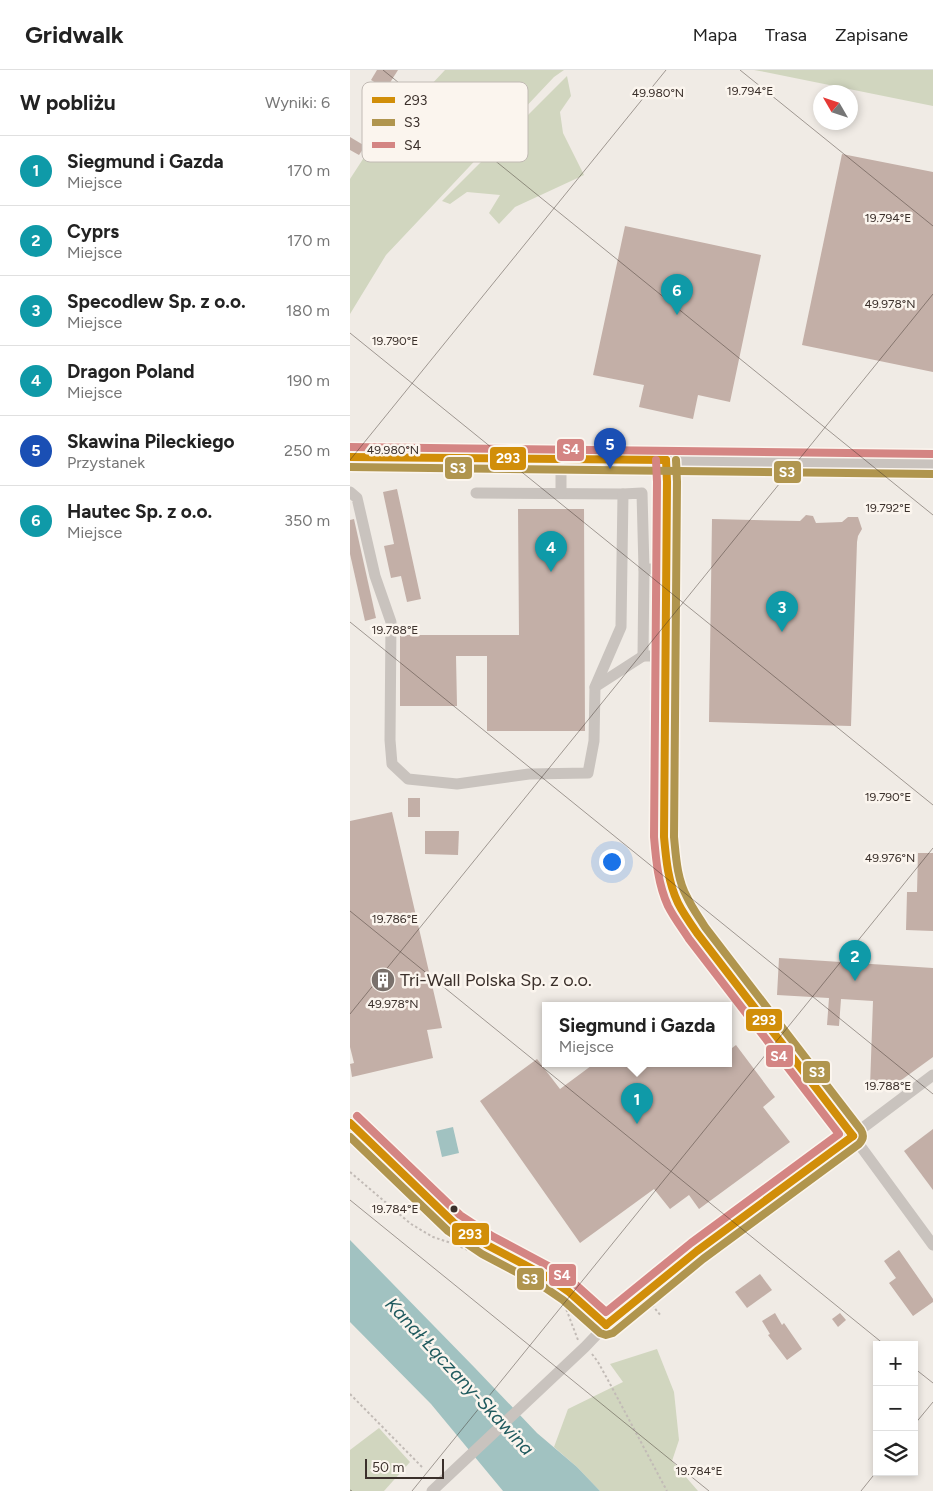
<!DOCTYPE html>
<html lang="pl">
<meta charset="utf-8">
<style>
:root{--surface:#fff;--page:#f2f2f2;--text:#222;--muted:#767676;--line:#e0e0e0;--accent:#2563eb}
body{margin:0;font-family:Figtree,sans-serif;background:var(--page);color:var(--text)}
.controls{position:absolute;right:15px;bottom:15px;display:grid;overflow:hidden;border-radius:0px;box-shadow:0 2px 8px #0003}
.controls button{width:45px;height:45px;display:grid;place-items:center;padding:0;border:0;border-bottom:1px solid var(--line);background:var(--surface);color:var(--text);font:25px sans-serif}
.compass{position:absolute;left:463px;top:15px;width:45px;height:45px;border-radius:50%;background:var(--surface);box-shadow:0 2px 8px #0003;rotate:309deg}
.scale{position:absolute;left:15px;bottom:12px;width:79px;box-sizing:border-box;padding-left:5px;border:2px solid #3b302b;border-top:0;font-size:14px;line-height:18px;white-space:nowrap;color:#3b302b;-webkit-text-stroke:4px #fbf5ee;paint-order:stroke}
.you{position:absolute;left:261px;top:791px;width:18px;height:18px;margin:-12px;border:4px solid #fff;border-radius:50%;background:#1a73e8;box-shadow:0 0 0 8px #1a73e833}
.badge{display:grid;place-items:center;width:32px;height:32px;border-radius:50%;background:var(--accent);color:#fff;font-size:16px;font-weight:700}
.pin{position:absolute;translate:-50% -41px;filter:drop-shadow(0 1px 2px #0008)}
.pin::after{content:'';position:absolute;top:26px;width:18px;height:15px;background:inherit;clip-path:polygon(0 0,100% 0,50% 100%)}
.popup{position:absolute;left:192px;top:932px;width:190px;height:65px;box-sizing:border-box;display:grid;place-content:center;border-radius:0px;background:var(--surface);filter:drop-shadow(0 1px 4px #0005);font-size:16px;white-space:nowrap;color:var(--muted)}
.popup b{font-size:19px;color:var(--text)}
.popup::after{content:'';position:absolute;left:50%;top:100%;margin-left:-10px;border:10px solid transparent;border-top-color:var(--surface)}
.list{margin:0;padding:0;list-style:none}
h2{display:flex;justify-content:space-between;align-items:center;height:65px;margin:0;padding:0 20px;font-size:21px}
h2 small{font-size:16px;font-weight:400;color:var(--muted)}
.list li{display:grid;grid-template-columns:32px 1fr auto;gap:15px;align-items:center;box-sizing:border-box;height:70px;padding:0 20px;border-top:1px solid var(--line)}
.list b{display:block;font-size:19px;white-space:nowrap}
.list p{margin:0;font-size:16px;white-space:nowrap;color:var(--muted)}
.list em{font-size:16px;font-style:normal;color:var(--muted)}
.icon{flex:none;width:28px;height:28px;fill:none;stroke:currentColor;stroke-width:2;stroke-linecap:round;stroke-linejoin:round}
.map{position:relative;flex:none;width:583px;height:1421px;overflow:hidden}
header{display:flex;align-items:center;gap:30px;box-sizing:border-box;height:70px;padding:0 25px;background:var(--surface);border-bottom:1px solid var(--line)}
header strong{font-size:24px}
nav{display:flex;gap:28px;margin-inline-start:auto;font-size:18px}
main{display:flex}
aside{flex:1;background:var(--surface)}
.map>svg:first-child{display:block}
.green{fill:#d1d6bf}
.water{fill:#a1c2c1}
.building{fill:#c3afa7}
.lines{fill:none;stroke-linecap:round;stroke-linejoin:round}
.path{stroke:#c2bbb6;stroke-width:2;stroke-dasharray:2.5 2.5;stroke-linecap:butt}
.minor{stroke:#c9c3be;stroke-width:11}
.bus-1-casing{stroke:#fbf5ee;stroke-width:11}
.bus-2-casing{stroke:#fbf5ee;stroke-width:11}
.bus-3-casing{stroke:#fbf5ee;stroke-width:11}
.bus-1{stroke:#d18e09;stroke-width:8}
.bus-2{stroke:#b0954e;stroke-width:8}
.bus-3{stroke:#d48583;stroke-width:8}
.ticks{fill:none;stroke:#3b302b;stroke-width:1;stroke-opacity:0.45}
.bus-dot{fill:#3b302b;stroke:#fbf5ee;stroke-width:2}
.labels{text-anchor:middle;stroke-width:5;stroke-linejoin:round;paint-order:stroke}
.poi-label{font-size:18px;fill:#3b302b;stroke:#fbf5ee;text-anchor:start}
.water-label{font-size:19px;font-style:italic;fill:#1f5a5e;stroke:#fbf5ee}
.key{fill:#fbf5ee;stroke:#c1bab4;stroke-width:1}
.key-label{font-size:14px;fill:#3b302b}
.ticks-label{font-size:12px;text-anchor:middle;fill:#3b302b;stroke:#fbf5ee;stroke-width:5;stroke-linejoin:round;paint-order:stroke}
.line-badge{stroke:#fbf5ee;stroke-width:2}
.badge-label{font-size:14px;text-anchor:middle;font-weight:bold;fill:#fff}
</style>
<header>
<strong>Gridwalk</strong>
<nav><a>Mapa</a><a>Trasa</a><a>Zapisane</a></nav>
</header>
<main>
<aside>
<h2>W pobliżu<small>Wyniki: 6</small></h2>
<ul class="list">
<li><span class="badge" style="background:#0f9aa8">1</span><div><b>Siegmund i Gazda</b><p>Miejsce</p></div><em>170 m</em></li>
<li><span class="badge" style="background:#0f9aa8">2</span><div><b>Cyprs</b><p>Miejsce</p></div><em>170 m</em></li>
<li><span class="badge" style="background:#0f9aa8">3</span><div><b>Specodlew Sp. z o.o.</b><p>Miejsce</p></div><em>180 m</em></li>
<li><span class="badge" style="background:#0f9aa8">4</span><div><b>Dragon Poland</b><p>Miejsce</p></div><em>190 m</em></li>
<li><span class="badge" style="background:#1a4fb4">5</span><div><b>Skawina Pileckiego</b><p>Przystanek</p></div><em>250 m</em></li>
<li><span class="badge" style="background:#0f9aa8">6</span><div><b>Hautec Sp. z o.o.</b><p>Miejsce</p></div><em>350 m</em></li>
</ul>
</aside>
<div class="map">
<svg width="583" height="1421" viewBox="0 0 583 1421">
<rect width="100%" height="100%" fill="#f0ebe5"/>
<g class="green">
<path d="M95,0H214L204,7L36,185L0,244V109L37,52L44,44L69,63L99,34L79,17Z"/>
<path d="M404,0H583V36L415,2Z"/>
<path d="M217,6L221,26L210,42L213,63L234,105L165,137L149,154L139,143L150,125L117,122L100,134L92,131Z"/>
<path d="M307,1279L324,1322L329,1370L322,1391L348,1421H250L227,1397L204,1377L218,1339L273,1312L260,1294Z"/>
<path d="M29,1358L60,1392L34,1421H0V1380Z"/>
</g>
<g class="water">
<path d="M103,1057L109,1083L92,1087L86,1061Z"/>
<path d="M0,1170L125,1298L187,1363L227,1397L250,1421H153L81,1334L0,1252Z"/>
</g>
<g class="building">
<path d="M27,0H48L36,19L21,10Z"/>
<path d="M39,25L49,33L34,51L25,43Z"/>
<path d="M0,67L15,76L9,85L0,80Z"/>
<path d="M492,84L583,102V302L452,275Z"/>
<path d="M275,156L411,185L380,332L348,325L343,349L289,337L294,315L243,305Z"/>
<path d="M47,419L71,529L57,532L51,506L41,508L34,476L44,474L33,422Z"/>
<path d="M168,439H234L235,661H137V586H106L107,636H50V565H169Z"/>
<path d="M456,445L463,446L466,453L492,452L498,447H508L512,459L508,466L507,472L501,656L359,652L362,449L450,451Z"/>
<path d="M4,449L26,548L15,551L0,484V450Z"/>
<rect x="58" y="728" width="12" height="19"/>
<path d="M42,742L92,958L77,960L83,988L2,1007L0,994L4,993L0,977V751Z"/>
<path d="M75,761H109L108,785L75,784Z"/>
<path d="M568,783H583V861L556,860L557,822H567Z"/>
<path d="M429,888L583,898V987L539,1019L520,1017L523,931L491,929L489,956L477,955L479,928L427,925Z"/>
<path d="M386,975L425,1027L413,1037L440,1072L349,1139L339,1125L320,1139L304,1119L230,1173L130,1031L187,989L210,1019L245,993H378V981Z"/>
<path d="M583,1059V1120L554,1081Z"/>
<path d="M549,1180L583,1229V1232L563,1246L539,1213L546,1208L534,1191Z"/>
<path d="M410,1204L422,1220L397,1238L385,1222Z"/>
<path d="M425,1243L432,1255L434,1253L452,1279L437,1290L418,1265L420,1264L412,1251Z"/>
<path d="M490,1243L496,1250L488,1257L482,1249Z"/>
</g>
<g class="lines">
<g class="path">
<path d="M0,1102L61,1154L83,1167L104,1174L132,1186"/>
<path d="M203,1225L215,1236L228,1270"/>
<path d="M299,1231L311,1246"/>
<path d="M242,1284L248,1292L259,1312L317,1421"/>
<path d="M0,1324L72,1397"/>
</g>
<g class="minor">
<path d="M0,387L583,394"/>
<path d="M316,390L317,412L314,767C316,793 318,817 332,840C336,848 342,855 347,863L503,1066L583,1175"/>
<path d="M0,422L7,428L25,506L41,552L40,670L42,694L58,709L107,714L179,704L238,703L244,671L245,617L293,586H316"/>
<path d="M126,423L273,424"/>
<path d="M211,423V389"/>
<path d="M293,586L294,499H316"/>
<path d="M245,617L271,557L273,424L292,423L294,499"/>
<path d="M0,1053L78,1129L104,1153L137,1175L196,1206L219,1222L256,1255"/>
<path d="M82,1421L235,1277L256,1255L293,1223L583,1005"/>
</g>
<g class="bus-1-casing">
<g id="bus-1">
<path d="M0,387L316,390"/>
<path d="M316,390L317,412L314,767C316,789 318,812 328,833C333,843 340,853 347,863L503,1066"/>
<path d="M0,1053L104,1153L137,1175L196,1206L219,1222L256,1255"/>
<path d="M256,1255L347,1181L503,1066"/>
</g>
</g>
<g class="bus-2-casing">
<g id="bus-2">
<path d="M0,397L583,404"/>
<path d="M0,1067L98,1161L132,1184L191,1215L213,1230L250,1263L256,1265L263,1263L353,1189L509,1074C513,1070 514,1065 511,1060L355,857C349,847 342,838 337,827C327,809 326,787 324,767L327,412L326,390"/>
</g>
</g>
<g class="bus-3-casing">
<g id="bus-3">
<path d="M0,377L583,384"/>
<path d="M7,1046L110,1145L142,1166L202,1198L226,1215L256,1242L341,1173L489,1064L339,869C332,858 324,848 318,836C308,814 306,790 304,767L307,412L306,390"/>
</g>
</g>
<use href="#bus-1" class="bus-1"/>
<use href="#bus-2" class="bus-2"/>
<use href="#bus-3" class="bus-3"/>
</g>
<path class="ticks" d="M33,0L583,445M390,0L583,156M0,263L583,735M0,390L316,0M0,552L583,1024M0,841L535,1275M0,944L583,224M0,1130L359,1421M564,1298L583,1313M564,1355L583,1332M0,1420L2,1421M62,1421L583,778M511,1421L527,1401"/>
<defs>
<g id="building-disc" transform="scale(1.25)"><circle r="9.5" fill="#7a716c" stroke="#fbf5ee"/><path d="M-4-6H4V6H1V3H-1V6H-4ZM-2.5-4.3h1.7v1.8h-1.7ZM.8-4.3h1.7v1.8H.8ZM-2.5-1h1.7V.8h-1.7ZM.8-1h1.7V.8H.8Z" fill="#fff"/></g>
</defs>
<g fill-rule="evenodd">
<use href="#building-disc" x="33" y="910"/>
</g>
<circle class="bus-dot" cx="104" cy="1139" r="4.5"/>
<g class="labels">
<g class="poi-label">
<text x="50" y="916">Tri-Wall Polska Sp. z o.o.</text>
</g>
<g class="water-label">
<text transform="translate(110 1306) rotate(47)" y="7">Kanał Łączany-Skawina</text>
</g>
</g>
<rect x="12" y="12" width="166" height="80" rx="8" class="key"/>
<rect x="22" y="27" width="23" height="6" fill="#d18e09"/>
<rect x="22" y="49" width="23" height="7" fill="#b0954e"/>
<rect x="22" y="72" width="23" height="6" fill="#d48583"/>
<g class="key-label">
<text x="54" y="35">293</text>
<text x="54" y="57">S3</text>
<text x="54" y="80">S4</text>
</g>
<g class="ticks-label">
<text x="400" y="25">19.794°E</text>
<text x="308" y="27">49.980°N</text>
<text x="538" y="152">19.794°E</text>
<text x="540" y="238">49.978°N</text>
<text x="45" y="275">19.790°E</text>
<text x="43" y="384">49.980°N</text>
<text x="538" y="442">19.792°E</text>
<text x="45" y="564">19.788°E</text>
<text x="538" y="731">19.790°E</text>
<text x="540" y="792">49.976°N</text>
<text x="45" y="853">19.786°E</text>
<text x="43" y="938">49.978°N</text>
<text x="538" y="1020">19.788°E</text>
<text x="45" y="1143">19.784°E</text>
<text x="349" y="1405">19.784°E</text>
</g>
<g class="line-badge">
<rect x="206" y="368" width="29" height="24" rx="5" fill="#d48583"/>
<rect x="139" y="376" width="38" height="25" rx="5" fill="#d18e09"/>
<rect x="94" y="386" width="29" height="24" rx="5" fill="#b0954e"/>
<rect x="423" y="390" width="29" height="24" rx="5" fill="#b0954e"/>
<rect x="395" y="938" width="38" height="24" rx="5" fill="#d18e09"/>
<rect x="415" y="974" width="29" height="24" rx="5" fill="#d48583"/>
<rect x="452" y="990" width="29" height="24" rx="5" fill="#b0954e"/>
<rect x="101" y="1152" width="39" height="24" rx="5" fill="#d18e09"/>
<rect x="198" y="1193" width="29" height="24" rx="5" fill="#d48583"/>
<rect x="166" y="1197" width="29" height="24" rx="5" fill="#b0954e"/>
</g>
<g class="badge-label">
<text x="221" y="384">S4</text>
<text x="158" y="393">293</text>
<text x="108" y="403">S3</text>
<text x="437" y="407">S3</text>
<text x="414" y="955">293</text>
<text x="429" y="991">S4</text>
<text x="467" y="1007">S3</text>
<text x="120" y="1169">293</text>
<text x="212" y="1210">S4</text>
<text x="180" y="1214">S3</text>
</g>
</svg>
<div class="controls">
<button>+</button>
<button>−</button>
<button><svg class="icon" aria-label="layers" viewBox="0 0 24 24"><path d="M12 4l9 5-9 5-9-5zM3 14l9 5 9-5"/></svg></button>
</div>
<svg class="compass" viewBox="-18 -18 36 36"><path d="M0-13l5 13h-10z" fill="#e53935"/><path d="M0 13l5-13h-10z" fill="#767676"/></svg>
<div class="scale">50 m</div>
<div class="you"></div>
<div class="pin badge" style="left:287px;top:1054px;background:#0f9aa8">1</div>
<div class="popup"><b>Siegmund i Gazda</b>Miejsce</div>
<div class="pin badge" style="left:505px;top:911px;background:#0f9aa8">2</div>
<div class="pin badge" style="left:432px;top:562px;background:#0f9aa8">3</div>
<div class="pin badge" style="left:201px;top:502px;background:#0f9aa8">4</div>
<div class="pin badge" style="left:260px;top:399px;background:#1a4fb4">5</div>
<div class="pin badge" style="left:327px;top:245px;background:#0f9aa8">6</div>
</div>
</main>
